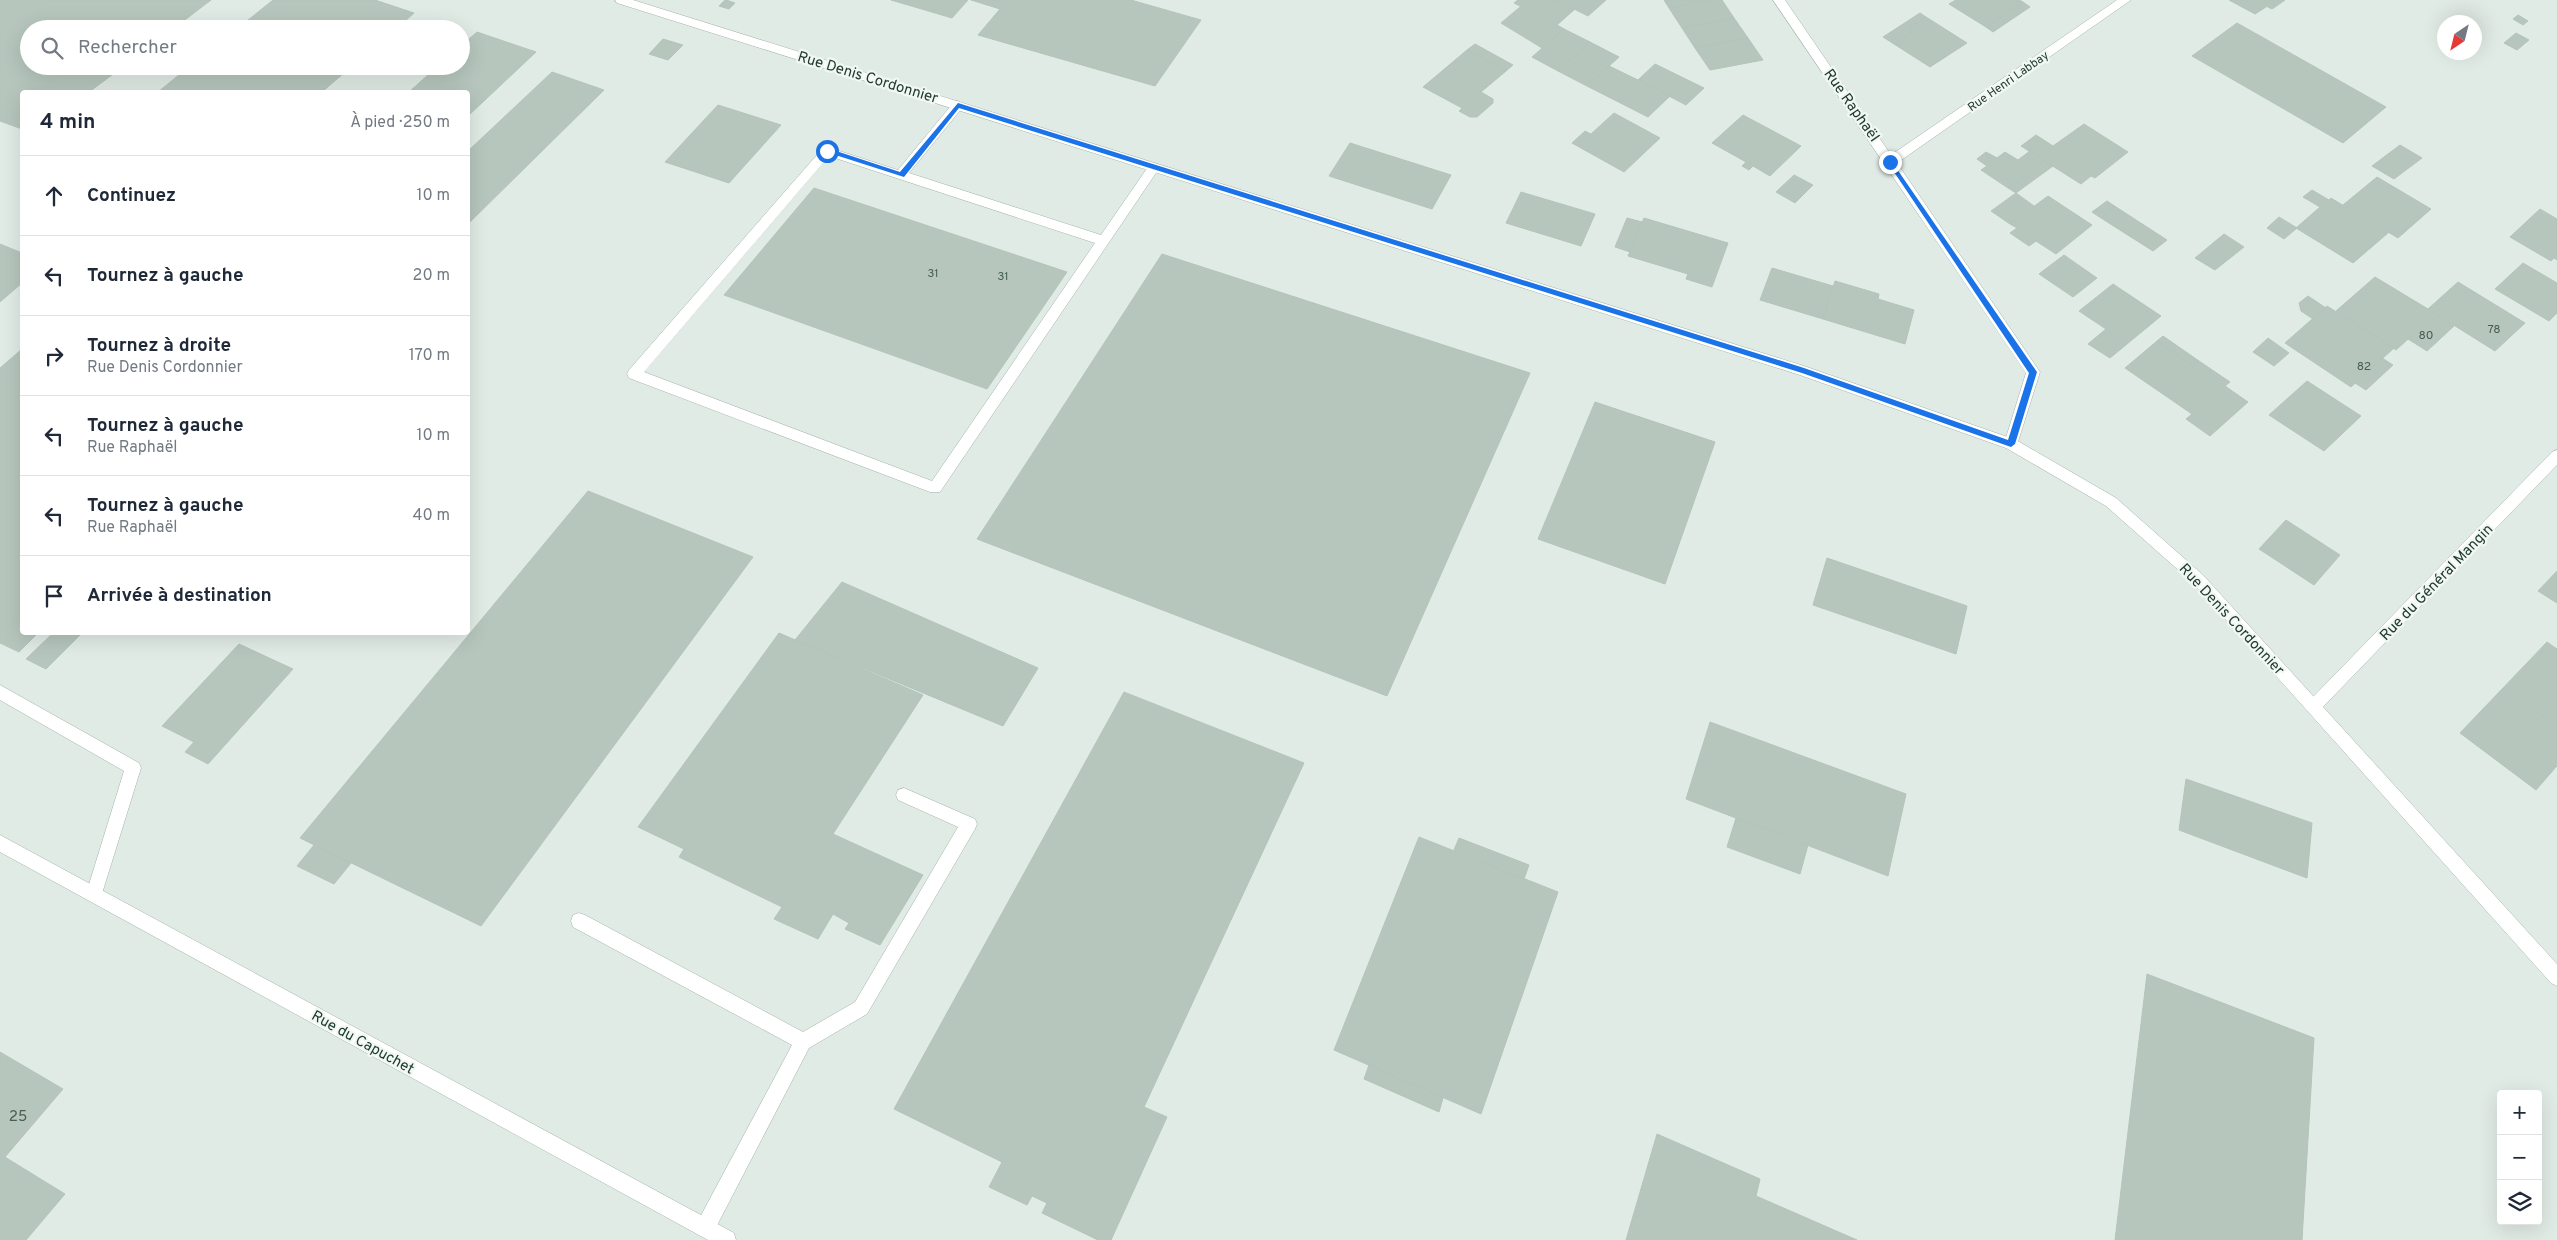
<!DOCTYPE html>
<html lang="fr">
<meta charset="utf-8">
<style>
:root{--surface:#fff;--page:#f2f2f3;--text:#1f2937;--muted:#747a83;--line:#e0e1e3}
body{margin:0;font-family:Overpass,sans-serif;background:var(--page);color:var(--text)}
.controls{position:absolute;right:15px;bottom:15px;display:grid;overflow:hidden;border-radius:5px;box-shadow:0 5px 20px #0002}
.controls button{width:45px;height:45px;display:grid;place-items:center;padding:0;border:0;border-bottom:1px solid var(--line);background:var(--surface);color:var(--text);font:25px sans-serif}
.compass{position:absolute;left:2437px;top:15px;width:45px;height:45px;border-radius:50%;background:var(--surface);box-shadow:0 5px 20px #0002;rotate:215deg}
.stop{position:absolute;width:15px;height:15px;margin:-11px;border:4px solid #1a73e8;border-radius:50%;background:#fff}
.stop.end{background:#1a73e8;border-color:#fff;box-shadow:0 1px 5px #0008}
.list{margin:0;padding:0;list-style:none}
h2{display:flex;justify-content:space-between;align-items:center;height:65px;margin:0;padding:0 20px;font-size:21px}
h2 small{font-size:16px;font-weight:400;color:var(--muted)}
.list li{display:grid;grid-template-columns:32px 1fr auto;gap:15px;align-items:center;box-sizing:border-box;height:80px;padding:0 20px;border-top:1px solid var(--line)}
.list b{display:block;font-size:19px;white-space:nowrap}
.list p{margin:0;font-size:16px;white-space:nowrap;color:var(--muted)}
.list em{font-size:16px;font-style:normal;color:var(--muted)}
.icon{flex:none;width:28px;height:28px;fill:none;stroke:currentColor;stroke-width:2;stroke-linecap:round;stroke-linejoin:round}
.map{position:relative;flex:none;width:2557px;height:1240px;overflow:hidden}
.search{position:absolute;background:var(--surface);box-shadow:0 5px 20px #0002;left:20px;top:20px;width:450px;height:55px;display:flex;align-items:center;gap:12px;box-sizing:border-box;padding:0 18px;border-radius:28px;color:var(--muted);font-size:19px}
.panel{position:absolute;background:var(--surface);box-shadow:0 5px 20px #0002;left:20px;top:90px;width:450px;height:545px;border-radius:5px}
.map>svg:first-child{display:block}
.building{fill:#b6c6bd;stroke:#b3c4bb}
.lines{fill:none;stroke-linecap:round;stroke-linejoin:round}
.service-casing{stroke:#a4b3ab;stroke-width:1}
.minor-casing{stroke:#a4b3ab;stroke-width:1}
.tertiary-casing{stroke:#a4b3ab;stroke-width:1}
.service{fill:#fff;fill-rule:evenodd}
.minor{fill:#fff;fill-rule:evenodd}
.tertiary{fill:#fff;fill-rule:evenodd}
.route{fill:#1a73e8}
.labels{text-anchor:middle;stroke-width:4.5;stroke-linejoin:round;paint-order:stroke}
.far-street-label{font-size:12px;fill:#223b30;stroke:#f1f8f3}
.number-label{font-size:12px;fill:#475e53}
.street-label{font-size:15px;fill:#223b30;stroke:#f1f8f3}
.near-number-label{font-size:15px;fill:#475e53}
</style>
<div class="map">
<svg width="2557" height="1240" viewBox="0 0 2557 1240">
<rect width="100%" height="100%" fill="#e1ebe5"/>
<g class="building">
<path d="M0,0H211L173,29H29V66H124L89,92H22V129L0,121Z"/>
<path d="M273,0H375L414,13L396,29H237Z"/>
<path d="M725,0H726L735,3L729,9L719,6Z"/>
<path d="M891,0H968L952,18Z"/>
<path d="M971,0H1131L1201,20L1155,86L978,35L1000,9Z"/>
<path d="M1518,0H1556L1575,9L1557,25L1514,3Z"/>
<path d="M1556,0H1606L1588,16Z"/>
<path d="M1664,0H1709L1669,8Z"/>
<path d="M1709,0H1722L1734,18L1682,28L1669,8Z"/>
<path d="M1956,0H2019L2023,2L1986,27L1949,4Z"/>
<path d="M2229,0H2254L2266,7L2255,14Z"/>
<path d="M2254,0H2285L2272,9Z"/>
<path d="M2023,2L2030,7L1993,32L1986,27Z"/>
<path d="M1520,7L1557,25L1564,29L1542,48L1501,23Z"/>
<path d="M1920,13L1926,17L1908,28L1913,32L1894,44L1883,37Z"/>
<path d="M2518,15L2528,21L2523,25L2513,19Z"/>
<path d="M1926,17L1967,43L1930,67L1894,44L1913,32L1908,28Z"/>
<path d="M1734,18L1748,38L1695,48L1682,28Z"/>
<path d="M2237,23L2386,107L2343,143L2192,56Z"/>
<path d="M1564,29L1590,42L1558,71L1532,57Z"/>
<path d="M477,32L536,52L468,116V92H409L438,66H461V46Z"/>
<path d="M2516,33L2529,40L2517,50L2504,43Z"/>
<path d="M1748,38L1763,60L1710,70L1695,48Z"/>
<path d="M663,39L683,45L668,60L649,54Z"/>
<path d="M1590,42L1619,57L1587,86L1558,71Z"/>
<path d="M1475,44L1513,65L1506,71L1467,50Z"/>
<path d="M1467,50L1506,71L1462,108L1423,87Z"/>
<path d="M1655,64L1704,88L1686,105L1638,80Z"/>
<path d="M190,66H352L322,92H158Z"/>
<path d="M1609,66L1638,80L1670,96L1648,117L1587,86Z"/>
<path d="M552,72L604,90L468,224V151Z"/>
<path d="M1481,92L1493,99V103L1477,117H1470L1459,111Z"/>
<path d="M718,105L781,125L729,183L665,162Z"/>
<path d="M1614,113L1660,138L1624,172L1572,143L1585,131L1591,134Z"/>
<path d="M1743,115L1801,146L1770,176L1753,166L1749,170L1742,166L1746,162L1712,143Z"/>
<path d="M2084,124L2128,152L2095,178L2091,176L2081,184L2021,146L2036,135L2053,146Z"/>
<path d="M1350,143L1451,175L1432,209L1329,176Z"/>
<path d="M2400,145L2422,158L2394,179L2372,166Z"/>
<path d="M2030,151L2045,161L2008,188L1981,170L1987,166L1977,159L1986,152L1997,158L2005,152L2018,160Z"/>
<path d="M2045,161L2053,166L2016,193L2008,188Z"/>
<path d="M1794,175L1813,185L1795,203L1776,192Z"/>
<path d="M2377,177L2431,209L2398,238L2343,205Z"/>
<path d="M814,188L1067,272L987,389L724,295Z"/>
<path d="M2312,190L2329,200L2331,198L2388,233L2353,263L2296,228L2320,207L2303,197Z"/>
<path d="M1521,192L1595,214L1581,246L1506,223Z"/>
<path d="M2016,193L2034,206L2010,224L1991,211Z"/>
<path d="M2048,196L2092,225L2056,254L2036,241L2029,246L2010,233L2017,228L2010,224Z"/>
<path d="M2107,201L2116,207L2101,218L2092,212Z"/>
<path d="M2116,207L2167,240L2153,251L2101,218Z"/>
<path d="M2540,209L2557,219V260L2554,258L2551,261L2510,237Z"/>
<path d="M2279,217L2297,228L2284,239L2267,228Z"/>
<path d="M1627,218L1642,222L1630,252L1615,247Z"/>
<path d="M1644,218L1728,243L1712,287L1686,279L1688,274L1628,256Z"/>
<path d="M2224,234L2244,247L2215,270L2195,258Z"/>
<path d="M0,244L22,253V283L0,302Z"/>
<path d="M1162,254L1530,373L1387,696L977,539Z"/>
<path d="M2064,255L2097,278L2073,297L2039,274Z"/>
<path d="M2523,263L2557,283V313L2549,321L2495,289Z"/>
<path d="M1772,268L1833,286L1823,319L1760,300Z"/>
<path d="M2375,277L2428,309L2454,326L2427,351L2408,339L2396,350L2336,311Z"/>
<path d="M1835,281L1879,294L1878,299L1914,310L1905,344L1823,319Z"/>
<path d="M2458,282L2525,323L2495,351L2428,309Z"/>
<path d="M2113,284L2161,316L2110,358L2088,344L2106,329L2079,311Z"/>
<path d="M2308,296L2326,308L2313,319L2301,311L2299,303Z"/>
<path d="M2327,306L2394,348L2351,387L2285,343Z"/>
<path d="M2163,336L2199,361L2193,366L2157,341Z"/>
<path d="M2268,338L2289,353L2274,366L2253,352Z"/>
<path d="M2157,341L2193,366L2199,361L2230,382L2225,386L2248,402L2210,436L2186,419L2192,414L2125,368Z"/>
<path d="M22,349V632H39L19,652L0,643V368Z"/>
<path d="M2382,358L2393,365L2366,390L2355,383Z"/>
<path d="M2307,381L2361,416L2324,451L2269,415Z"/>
<path d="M1595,402L1715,442L1665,584L1538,539Z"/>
<path d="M588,491L753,557L481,926L300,838Z"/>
<path d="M2286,520L2340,555L2314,585L2259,549Z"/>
<path d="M1827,558L1967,606L1956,654L1813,605Z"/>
<path d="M2557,571V603L2538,591Z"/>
<path d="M842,582L1038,668L1003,726L795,640Z"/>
<path d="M54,632H83L46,669L26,659Z"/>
<path d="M779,633L923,695L833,834L923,875L880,945L845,929L849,923L833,914L818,939L774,919L782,907L679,857L684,849L638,827Z"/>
<path d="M2547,642L2557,649V727L2503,688Z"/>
<path d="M239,644L293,669L208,764L185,752L194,742L162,726Z"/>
<path d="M2503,688L2557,727V744L2544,758L2556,767L2536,790L2460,733Z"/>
<path d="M1124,692L1304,763L1144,1107L1167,1117L1111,1240H1098L1042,1213L1047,1203L1032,1196L1027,1205L989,1187L1002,1162L894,1109Z"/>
<path d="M1710,722L1906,794L1888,876L1686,799Z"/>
<path d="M2557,744V766L2556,767L2544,758Z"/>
<path d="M2186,779L2312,823L2307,878L2179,830Z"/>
<path d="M1736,818L1808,845L1800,874L1727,847Z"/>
<path d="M1419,837L1558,892L1481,1114L1334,1050Z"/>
<path d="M1459,838L1529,865L1524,879L1454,850Z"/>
<path d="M314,845L351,863L334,884L297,866Z"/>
<path d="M2147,974L2314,1038L2302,1240H2115Z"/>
<path d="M0,1052L63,1089L5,1157L0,1154Z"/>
<path d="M1369,1065L1443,1098L1439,1112L1364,1079Z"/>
<path d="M1657,1134L1760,1179L1756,1196L1857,1240H1626Z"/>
<path d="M0,1154L65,1194L26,1240H0Z"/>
</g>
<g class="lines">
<g class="service-casing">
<g id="service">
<path d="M958,101L964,105L962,108L909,173L1101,235L1150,164H1158L1160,167L940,492H930L629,378L627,374L629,370L823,148L827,147L898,170L954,102ZM829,156L1095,243L932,481L644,372Z"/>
<path d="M0,685L139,763L141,768L100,900L94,902L88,900L86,894L124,771L0,700Z"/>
<path d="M904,788L975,819L977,824L975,829L867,1014L809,1048L712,1235L705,1237L698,1235L696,1228L698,1221L792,1045L573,927L571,921L573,915L579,913L585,915L803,1032L855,1002L958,827L898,800L896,795L898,790Z"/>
</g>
</g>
<g class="minor-casing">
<g id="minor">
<path d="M1773,0H1785L1891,155L2117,0H2131L1897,163L2040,372L2016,448H2006L2004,444L2026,373Z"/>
<path d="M2557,450V465L2319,711L2314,713L2309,711L2306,706L2309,701L2552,452Z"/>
<path d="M0,835L734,1233L736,1240H708L0,852Z"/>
</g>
</g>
<g class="tertiary-casing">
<path id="tertiary" d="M615,0H633L1804,366L2016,440L2116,498L2203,575L2557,964V986L2551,983L2193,583L2106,506L2006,448L1800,375L617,3Z"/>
</g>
<use href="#service" class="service"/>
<use href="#minor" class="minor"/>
<use href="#tertiary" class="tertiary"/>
</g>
<path class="route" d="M958,103L1804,368L2008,440L2029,373L1888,163L1890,159L2037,372L2015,444L2011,447L1802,373L959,108L904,177L823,151L827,148L900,172Z"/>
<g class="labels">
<g class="far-street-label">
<text transform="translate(2008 81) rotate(-35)" y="4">Rue Henri Labbay</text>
</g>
<g class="number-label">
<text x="933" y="277">31</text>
<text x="1003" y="280">31</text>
<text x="2494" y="333">78</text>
<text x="2426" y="339">80</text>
<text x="2364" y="370">82</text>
</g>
<g class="street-label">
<text transform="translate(868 77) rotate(17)" y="5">Rue Denis Cordonnier</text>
<text transform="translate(1852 105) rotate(55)" y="5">Rue Raphaël</text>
<text transform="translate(2436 582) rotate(-46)" y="5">Rue du Général Mangin</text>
<text transform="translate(2232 619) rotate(47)" y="5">Rue Denis Cordonnier</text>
<text transform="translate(363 1042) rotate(29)" y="5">Rue du Capuchet</text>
</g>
<g class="near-number-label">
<text x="18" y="1121">25</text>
</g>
</g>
</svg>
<div class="controls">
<button>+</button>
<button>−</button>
<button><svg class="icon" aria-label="layers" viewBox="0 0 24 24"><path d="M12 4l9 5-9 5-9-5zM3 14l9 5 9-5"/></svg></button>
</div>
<svg class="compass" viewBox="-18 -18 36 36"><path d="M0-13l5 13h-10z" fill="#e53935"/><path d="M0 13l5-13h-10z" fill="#747a83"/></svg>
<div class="stop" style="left:827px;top:151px"></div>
<div class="stop end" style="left:1890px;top:162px"></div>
<div class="search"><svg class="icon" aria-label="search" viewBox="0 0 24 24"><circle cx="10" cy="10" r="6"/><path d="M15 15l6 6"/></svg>Rechercher</div>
<section class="panel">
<h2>4 min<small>À pied · 250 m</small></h2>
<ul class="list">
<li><svg class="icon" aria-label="ahead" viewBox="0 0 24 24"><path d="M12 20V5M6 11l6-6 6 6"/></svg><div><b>Continuez</b></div><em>10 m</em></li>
<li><svg class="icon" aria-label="left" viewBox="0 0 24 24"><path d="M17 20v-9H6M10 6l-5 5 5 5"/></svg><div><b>Tournez à gauche</b></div><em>20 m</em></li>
<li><svg class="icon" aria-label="right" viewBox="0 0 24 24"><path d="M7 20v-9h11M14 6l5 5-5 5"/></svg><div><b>Tournez à droite</b><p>Rue Denis Cordonnier</p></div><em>170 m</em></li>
<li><svg class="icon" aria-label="left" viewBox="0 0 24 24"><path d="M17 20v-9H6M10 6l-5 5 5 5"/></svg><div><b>Tournez à gauche</b><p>Rue Raphaël</p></div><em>10 m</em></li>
<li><svg class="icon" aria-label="left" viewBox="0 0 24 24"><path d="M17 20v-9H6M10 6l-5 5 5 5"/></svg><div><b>Tournez à gauche</b><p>Rue Raphaël</p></div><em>40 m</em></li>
<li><svg class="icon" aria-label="arrive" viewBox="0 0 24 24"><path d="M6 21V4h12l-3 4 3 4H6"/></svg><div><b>Arrivée à destination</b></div></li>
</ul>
</section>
</div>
